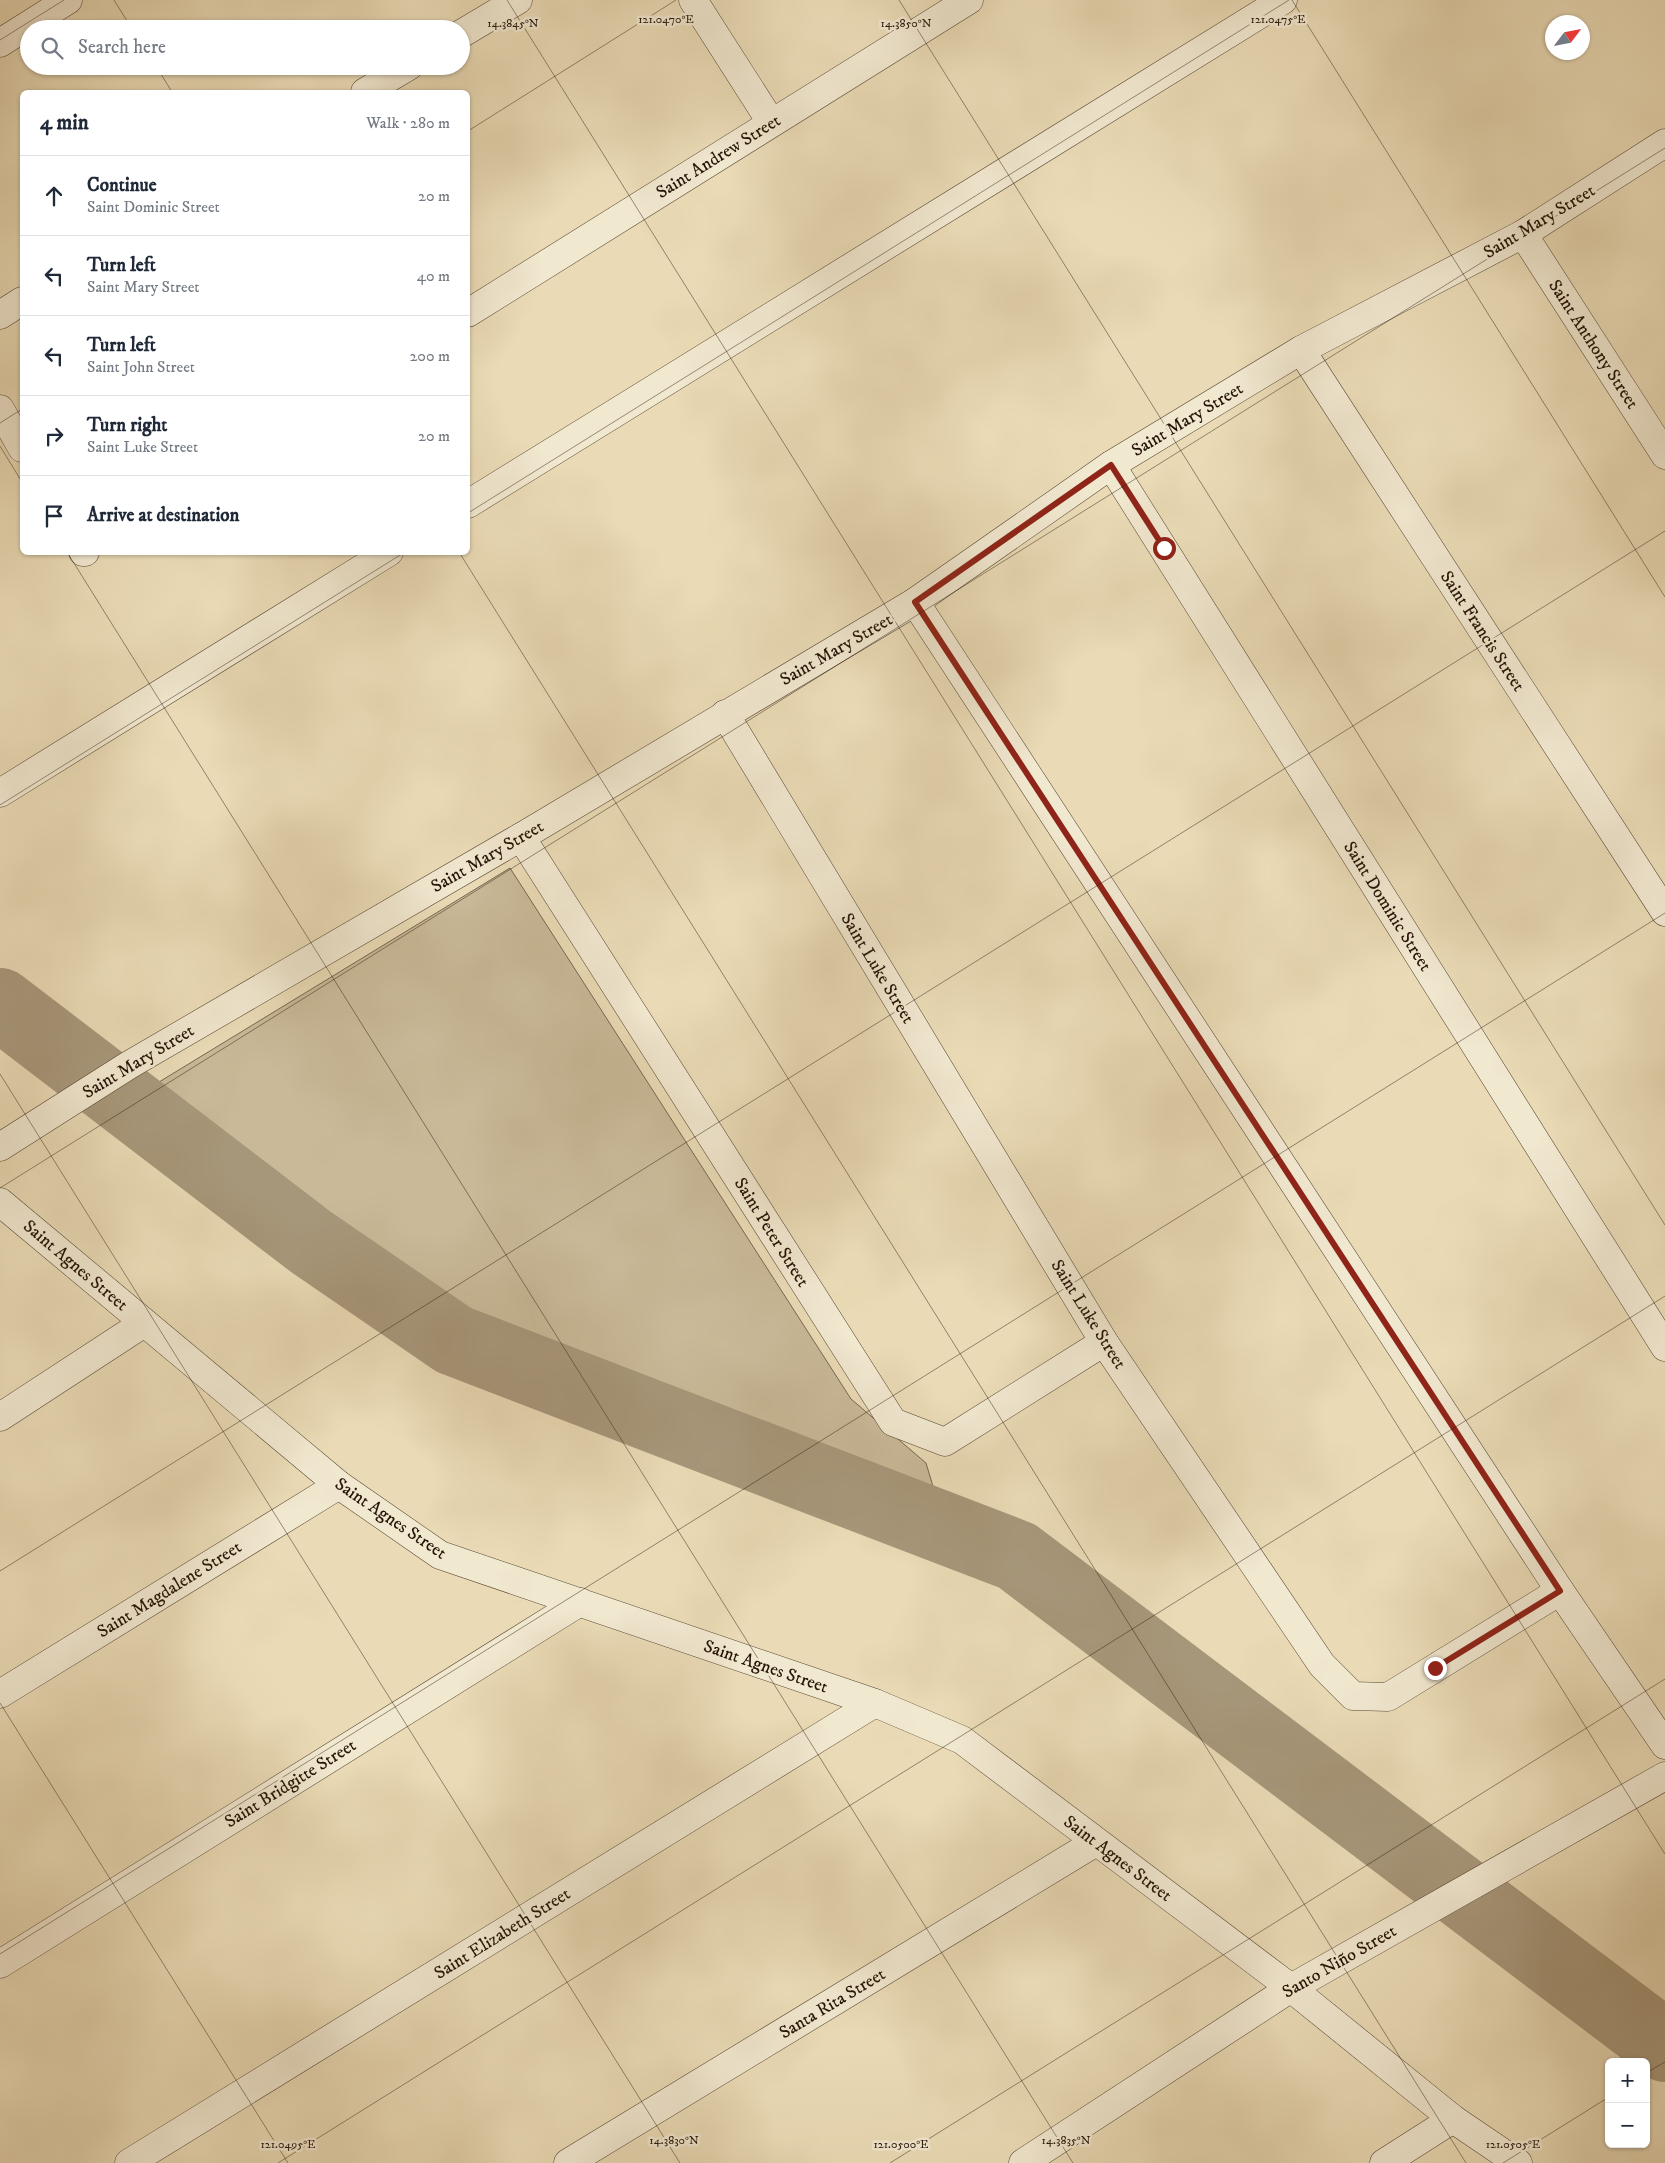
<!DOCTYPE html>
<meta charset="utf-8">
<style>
:root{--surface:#fff;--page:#f2f2f3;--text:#1f2937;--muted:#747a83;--line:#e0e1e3}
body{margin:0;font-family:"IM FELL DW Pica",serif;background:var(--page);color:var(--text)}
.controls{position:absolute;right:15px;bottom:15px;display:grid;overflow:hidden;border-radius:8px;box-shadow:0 1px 4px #0004}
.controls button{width:45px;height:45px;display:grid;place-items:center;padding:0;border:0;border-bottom:1px solid var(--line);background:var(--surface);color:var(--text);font:25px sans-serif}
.compass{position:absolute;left:1545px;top:15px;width:45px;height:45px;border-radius:50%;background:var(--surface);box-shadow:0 1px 4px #0004;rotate:58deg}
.stop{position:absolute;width:15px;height:15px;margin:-11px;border:4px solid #8f2418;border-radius:50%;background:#fff}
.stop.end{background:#8f2418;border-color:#fff;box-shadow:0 1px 5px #0008}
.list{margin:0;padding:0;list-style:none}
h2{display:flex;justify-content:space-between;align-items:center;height:65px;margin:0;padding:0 20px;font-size:21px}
h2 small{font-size:16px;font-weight:400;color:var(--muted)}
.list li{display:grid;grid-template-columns:32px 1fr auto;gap:15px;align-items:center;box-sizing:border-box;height:80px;padding:0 20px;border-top:1px solid var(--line)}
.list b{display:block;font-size:19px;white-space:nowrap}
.list p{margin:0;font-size:16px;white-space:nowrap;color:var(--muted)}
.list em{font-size:16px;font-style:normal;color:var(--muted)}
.icon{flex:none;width:28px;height:28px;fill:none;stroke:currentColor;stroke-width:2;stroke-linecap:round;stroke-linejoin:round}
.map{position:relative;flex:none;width:1665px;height:2163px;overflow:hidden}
.search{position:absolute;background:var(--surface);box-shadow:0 1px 4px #0004;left:20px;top:20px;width:450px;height:55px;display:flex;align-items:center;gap:12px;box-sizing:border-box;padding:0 18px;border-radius:28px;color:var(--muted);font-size:19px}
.panel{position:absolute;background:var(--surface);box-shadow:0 1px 4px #0004;left:20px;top:90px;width:450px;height:465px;border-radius:8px}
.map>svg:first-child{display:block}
.green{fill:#c9b998;stroke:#77664f}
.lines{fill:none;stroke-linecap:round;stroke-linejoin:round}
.river{stroke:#a7977a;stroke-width:72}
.street-casing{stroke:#564532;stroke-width:29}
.street{stroke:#f1e8d0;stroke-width:28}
.route{stroke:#8f2418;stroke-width:6}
.ticks{fill:none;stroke:#251306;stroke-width:1;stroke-opacity:0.45}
.labels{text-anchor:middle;stroke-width:5;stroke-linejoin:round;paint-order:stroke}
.street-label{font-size:18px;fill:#251306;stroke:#f1e8d0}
.ticks-label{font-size:12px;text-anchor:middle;fill:#251306;stroke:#f1e8d0;stroke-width:5;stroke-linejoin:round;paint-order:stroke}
</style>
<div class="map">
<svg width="1665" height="2163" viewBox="0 0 1665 2163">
<rect width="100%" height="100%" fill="#eadbb6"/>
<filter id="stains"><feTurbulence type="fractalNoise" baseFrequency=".004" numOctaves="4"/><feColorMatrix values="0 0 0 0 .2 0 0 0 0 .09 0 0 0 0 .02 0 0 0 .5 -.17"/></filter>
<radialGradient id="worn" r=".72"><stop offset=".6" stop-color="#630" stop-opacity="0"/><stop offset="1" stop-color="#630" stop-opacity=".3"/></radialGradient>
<path class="green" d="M510,868L851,1399L926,1463L940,1510L469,1325L141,1093Z"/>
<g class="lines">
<path class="river" d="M0,1004L311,1242L454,1340L1017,1556L1665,2046"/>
<g class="street-casing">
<g id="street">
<path d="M693,0L771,122"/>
<path d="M461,34L518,0"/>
<path d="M0,43L68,0"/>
<path d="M365,92L409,66"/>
<path d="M1523,234L1665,455"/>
<path d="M468,313L969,0"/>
<path d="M0,315L22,301"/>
<path d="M1301,350L1665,912"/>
<path d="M0,409L22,448"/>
<path d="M1111,465L1665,1347"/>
<path d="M468,504L1283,0"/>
<path d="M83,552H85"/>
<path d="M915,602L1560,1591L1665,1745"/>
<path d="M725,714L1104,1342L1322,1665L1353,1696L1388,1697L1560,1591"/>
<path d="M0,793L389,552"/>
<path d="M521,837L893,1422L945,1442L1104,1342"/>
<path d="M0,1147L129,1065L521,837L915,602L1111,465L1301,350L1523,234L1665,143"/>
<path d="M0,1202L339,1485L440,1555L875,1703L962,1740L1291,1988L1453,2119L1518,2163"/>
<path d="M0,1417L144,1323"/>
<path d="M0,1694L339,1485"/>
<path d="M0,1964L580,1602"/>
<path d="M129,2163L875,1703"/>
<path d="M568,2163L1096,1842"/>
<path d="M1023,2163L1291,1988L1665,1776"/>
<path d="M1384,2163L1453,2119"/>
</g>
</g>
<use href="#street" class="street"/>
</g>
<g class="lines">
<path class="route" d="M1164,548L1111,465L915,602L1560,1591L1435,1668"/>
</g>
<path class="ticks" d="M114,0L132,29M507,0L1665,1854M899,0L1665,1225M1292,0L1665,597M0,40L64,0M156,66L172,92M468,131L676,0M0,423L22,409M0,446L22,482M468,513L1289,0M67,552L1073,2163M459,552L1466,2163M0,805L405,552M0,1074L680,2163M0,1188L1665,148M0,1571L1665,531M0,1703L288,2163M0,1954L1665,913M1646,2073L1665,2062M278,2163L1665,1296M890,2163L1665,1679M1503,2163L1609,2097"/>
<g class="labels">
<g class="street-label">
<text transform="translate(718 156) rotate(-32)" y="6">Saint Andrew Street</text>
<text transform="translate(1539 221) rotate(-31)" y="6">Saint Mary Street</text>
<text transform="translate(1594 344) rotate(57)" y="6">Saint Anthony Street</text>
<text transform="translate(1187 419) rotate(-31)" y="6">Saint Mary Street</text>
<text transform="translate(1483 631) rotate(57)" y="6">Saint Francis Street</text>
<text transform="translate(836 649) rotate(-30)" y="6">Saint Mary Street</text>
<text transform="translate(487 856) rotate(-30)" y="6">Saint Mary Street</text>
<text transform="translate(1388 906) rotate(58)" y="6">Saint Dominic Street</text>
<text transform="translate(878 968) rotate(59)" y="6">Saint Luke Street</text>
<text transform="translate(138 1061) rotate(-31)" y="6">Saint Mary Street</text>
<text transform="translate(772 1232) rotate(58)" y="6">Saint Peter Street</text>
<text transform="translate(76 1265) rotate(40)" y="6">Saint Agnes Street</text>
<text transform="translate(1089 1314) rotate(58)" y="6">Saint Luke Street</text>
<text transform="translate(391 1518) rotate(34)" y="6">Saint Agnes Street</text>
<text transform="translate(169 1589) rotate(-32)" y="6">Saint Magdalene Street</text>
<text transform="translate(766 1666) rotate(19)" y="6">Saint Agnes Street</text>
<text transform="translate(290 1783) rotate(-32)" y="6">Saint Bridgitte Street</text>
<text transform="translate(1118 1858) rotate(37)" y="6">Saint Agnes Street</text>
<text transform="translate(502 1933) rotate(-32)" y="6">Saint Elizabeth Street</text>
<text transform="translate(1339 1961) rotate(-30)" y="6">Santo Niño Street</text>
<text transform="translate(832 2003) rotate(-31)" y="6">Santa Rita Street</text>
</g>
</g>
<g class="ticks-label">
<text x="666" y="23">121.0470°E</text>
<text x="1278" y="23">121.0475°E</text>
<text x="906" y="27">14.3850°N</text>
<text x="513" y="27">14.3845°N</text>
<text x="674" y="2144">14.3830°N</text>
<text x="1066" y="2144">14.3835°N</text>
<text x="288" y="2148">121.0495°E</text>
<text x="901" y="2148">121.0500°E</text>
<text x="1513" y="2148">121.0505°E</text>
</g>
<rect width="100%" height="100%" filter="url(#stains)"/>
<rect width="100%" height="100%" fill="url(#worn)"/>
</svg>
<div class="controls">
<button>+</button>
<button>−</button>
</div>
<svg class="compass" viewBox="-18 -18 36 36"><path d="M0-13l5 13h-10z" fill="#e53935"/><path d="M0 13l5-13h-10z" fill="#747a83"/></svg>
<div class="stop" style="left:1164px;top:548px"></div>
<div class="stop end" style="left:1435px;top:1668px"></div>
<div class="search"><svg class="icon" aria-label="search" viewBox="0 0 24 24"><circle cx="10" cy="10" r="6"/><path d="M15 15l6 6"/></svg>Search here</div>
<section class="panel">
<h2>4 min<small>Walk · 280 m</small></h2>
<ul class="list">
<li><svg class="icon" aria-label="ahead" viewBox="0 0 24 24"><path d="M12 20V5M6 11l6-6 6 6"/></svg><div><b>Continue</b><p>Saint Dominic Street</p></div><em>20 m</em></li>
<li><svg class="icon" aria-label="left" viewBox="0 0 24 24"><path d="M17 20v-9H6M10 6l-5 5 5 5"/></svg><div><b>Turn left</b><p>Saint Mary Street</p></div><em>40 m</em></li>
<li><svg class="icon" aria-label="left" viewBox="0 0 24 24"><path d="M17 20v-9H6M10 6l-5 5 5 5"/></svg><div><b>Turn left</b><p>Saint John Street</p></div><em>200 m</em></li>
<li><svg class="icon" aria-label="right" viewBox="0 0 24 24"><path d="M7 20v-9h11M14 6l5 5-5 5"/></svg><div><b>Turn right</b><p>Saint Luke Street</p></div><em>20 m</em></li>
<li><svg class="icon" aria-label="arrive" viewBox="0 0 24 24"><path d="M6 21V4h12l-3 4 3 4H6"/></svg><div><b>Arrive at destination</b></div></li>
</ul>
</section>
</div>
